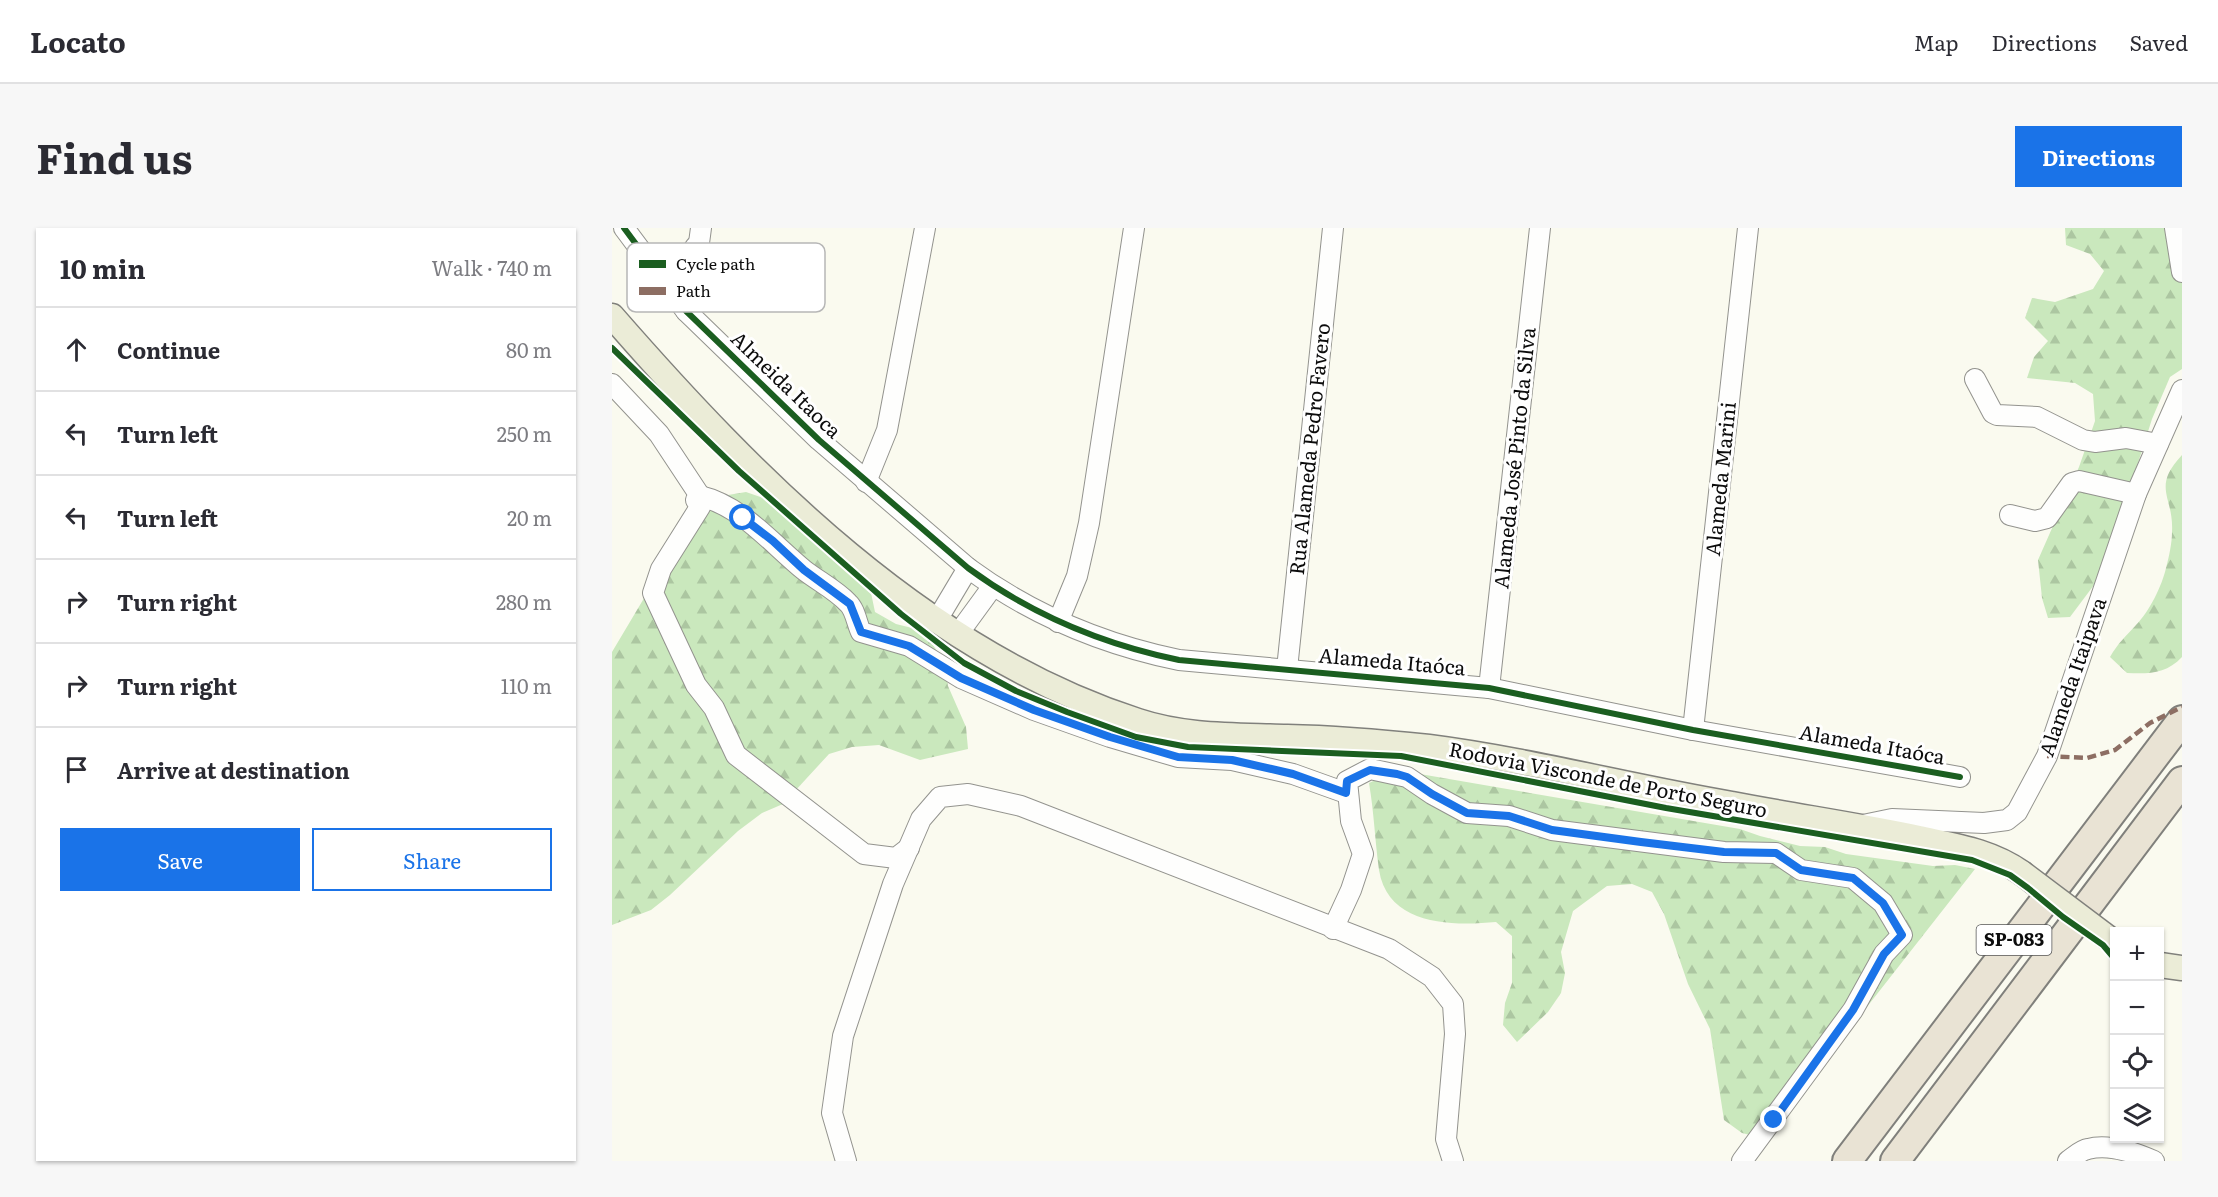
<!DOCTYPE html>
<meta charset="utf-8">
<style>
:root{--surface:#fff;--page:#f7f7f7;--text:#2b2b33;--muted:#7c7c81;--line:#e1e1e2;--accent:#1a73e8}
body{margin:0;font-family:Literata,serif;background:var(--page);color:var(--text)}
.controls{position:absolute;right:18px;bottom:18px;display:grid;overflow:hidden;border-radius:0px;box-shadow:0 2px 4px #0004}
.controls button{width:54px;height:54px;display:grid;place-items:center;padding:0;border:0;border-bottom:2px solid var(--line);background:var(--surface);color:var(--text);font:30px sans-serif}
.stop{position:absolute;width:18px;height:18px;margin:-14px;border:4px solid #1a73e8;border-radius:50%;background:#fff}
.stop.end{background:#1a73e8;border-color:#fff;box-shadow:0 2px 6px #0008}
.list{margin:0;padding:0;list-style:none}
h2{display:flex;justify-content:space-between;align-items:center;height:78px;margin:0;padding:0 24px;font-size:26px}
h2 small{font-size:20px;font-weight:400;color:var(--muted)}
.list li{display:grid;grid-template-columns:39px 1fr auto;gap:18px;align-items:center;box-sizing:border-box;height:84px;padding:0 24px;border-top:2px solid var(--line)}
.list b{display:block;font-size:22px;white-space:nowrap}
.list em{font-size:20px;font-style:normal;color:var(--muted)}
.actions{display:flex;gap:12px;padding:18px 24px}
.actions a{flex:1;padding:14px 0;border:2px solid var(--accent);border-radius:0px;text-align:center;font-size:21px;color:var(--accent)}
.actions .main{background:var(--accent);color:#fff}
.icon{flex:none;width:33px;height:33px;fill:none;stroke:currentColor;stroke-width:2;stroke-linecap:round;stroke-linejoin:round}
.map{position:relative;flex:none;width:1570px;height:933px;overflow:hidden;border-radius:0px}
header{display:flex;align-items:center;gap:36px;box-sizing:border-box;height:84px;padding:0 30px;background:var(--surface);border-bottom:2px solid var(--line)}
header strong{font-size:28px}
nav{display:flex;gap:33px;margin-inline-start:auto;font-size:21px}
.intro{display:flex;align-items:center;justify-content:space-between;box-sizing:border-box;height:144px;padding:0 36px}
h1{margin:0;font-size:42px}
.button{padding:15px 27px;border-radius:0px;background:var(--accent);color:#fff;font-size:21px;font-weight:700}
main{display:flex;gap:36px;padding:0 36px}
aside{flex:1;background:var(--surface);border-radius:0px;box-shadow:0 2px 4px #0004}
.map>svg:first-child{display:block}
.forest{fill:url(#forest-firs)}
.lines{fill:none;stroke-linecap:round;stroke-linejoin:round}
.minor-casing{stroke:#93938e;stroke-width:22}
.major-casing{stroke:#80807c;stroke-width:27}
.highway-casing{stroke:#80807c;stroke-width:32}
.minor{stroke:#fefefd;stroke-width:20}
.major{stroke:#ebecd7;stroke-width:24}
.highway{stroke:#e9e3d4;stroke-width:28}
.major-bridge-casing{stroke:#80807c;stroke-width:27;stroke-linecap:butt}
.major-bridge{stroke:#ebecd7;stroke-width:24}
.quiet{stroke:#8d6e63;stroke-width:4.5;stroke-dasharray:9 4.5;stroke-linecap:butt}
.cycleway-casing{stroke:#fff;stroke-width:10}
.cycleway{stroke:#1b5e20;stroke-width:6}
.route{stroke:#1a73e8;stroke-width:8}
.labels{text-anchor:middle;stroke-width:6;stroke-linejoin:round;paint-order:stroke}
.shield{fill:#fff;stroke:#555;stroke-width:1.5}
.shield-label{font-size:18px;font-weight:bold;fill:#0c0c0c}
.street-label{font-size:20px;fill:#0c0c0c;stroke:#fff}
.key{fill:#fff;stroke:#b6b6b6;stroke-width:1.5}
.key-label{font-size:16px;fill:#0c0c0c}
</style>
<header>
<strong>Locato</strong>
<nav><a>Map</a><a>Directions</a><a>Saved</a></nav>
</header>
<div class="intro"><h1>Find us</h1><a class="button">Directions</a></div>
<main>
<aside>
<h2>10 min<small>Walk · 740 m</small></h2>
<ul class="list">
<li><svg class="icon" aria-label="ahead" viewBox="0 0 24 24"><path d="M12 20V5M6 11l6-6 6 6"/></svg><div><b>Continue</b></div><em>80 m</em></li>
<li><svg class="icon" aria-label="left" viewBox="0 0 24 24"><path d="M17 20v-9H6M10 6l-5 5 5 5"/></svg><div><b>Turn left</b></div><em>250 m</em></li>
<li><svg class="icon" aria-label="left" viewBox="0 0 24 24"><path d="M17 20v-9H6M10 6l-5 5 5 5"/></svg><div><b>Turn left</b></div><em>20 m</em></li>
<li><svg class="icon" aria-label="right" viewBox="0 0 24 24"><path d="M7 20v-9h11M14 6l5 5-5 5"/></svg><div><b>Turn right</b></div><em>280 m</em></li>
<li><svg class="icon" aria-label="right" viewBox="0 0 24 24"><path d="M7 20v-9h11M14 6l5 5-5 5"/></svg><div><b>Turn right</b></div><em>110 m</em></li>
<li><svg class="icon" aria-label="arrive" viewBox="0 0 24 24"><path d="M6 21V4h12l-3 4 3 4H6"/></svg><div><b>Arrive at destination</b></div></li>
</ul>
<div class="actions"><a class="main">Save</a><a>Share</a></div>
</aside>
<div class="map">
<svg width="1570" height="933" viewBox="0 0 1570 933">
<defs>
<pattern id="forest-firs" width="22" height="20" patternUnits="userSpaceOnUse" patternTransform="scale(1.5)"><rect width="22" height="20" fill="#cae8bd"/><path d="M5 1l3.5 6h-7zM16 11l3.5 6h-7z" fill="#acc6a1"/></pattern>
</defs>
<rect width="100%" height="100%" fill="#fafaef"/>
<g class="forest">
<path d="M1453,0H1570V141L1558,149L1540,191L1491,345L1458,389L1436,390L1430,370L1426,332L1467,239L1483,193L1481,166L1463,155L1415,150L1422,129L1436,113L1413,90L1420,70L1443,74L1481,61L1492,43L1478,26L1454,17Z"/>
<path d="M1570,227V429C1554,446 1537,446 1515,445L1498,429C1506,415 1514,408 1524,397C1537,384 1550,358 1554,340C1557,329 1560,315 1560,304C1562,268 1539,260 1570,227Z"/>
<path d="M134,264L154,271L189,295L241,344L258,360L263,384L284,396L304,401L321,417L332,434L336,458L354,499L356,521L308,532L267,517L240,519L217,526L171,576L150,585L126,603L58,667L39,682L0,697V424L72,303L110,268Z"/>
<path d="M777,546H808L1128,601L1148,608L1188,618L1213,619L1234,626L1321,638L1343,637L1363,641L1193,858L1142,908L1130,905L1112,892L1098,801L1076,756L1052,686L1040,664L1020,656L995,658L961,683L949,724L953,745L949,765L936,784L905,814L891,797L893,775L900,755V708L884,694C840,698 776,698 767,642C763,613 762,584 757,555Z"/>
</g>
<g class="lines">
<g class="minor-casing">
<g id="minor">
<path d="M12,0L74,83L207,212L356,340C420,387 489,416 567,432L877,460L1081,502L1348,549"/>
<path d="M1563,0L1570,44"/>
<path d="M50,52L66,43L84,18"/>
<path d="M74,83L83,45L89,0"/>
<path d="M1363,151L1381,185L1385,187L1425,189L1471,212L1483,214L1514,210L1546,216"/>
<path d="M0,156L47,206L88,268"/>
<path d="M254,254L275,202L313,0"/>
<path d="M1398,287L1423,293L1435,290L1460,255L1467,253L1524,266"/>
<path d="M325,392L356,340"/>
<path d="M446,394L465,348L477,295L522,0"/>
<path d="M346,406L381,358"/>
<path d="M675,441L721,0"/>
<path d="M877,460L928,0"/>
<path d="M1081,502L1136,0"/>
<path d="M1251,597L1280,591L1372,595L1395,592L1405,584L1435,528L1524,266L1570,162"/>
<path d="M297,620L284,630L252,626L124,527L102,480L84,457L41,365L49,341L88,279L84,272L88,268C130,278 160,316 192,342C206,353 224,362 236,375C243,381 245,396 249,404L297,418L349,450L422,482L498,509L566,529L620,532L681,546L734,565"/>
<path d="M721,701L739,662L751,626L739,593L735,553L758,541L795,549L820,566L855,585L897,588L940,602L1112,624L1164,625L1189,642L1241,650L1271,675L1290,707L1272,726L1241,782L1130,933"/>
<path d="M234,933L220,885L231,808L281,656L309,591L328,569L356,566L409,578L777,721L820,749L841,776L843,806L834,911L841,933"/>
<path d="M1456,933C1462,929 1469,922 1476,921C1497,915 1524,925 1542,933"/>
</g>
</g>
<g class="major-casing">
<g id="major">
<path d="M0,88C143,252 314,425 526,493C574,509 625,507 675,509C722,510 770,514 817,519C918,532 1019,559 1120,576C1182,588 1245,597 1307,610C1344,618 1379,623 1410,645"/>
<path d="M1548,737L1570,740"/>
</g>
</g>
<g class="highway-casing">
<g id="highway">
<path d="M1235,933L1570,492"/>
<path d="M1283,933L1570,553"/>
</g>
</g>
<use href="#minor" class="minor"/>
<use href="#major" class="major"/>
<use href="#highway" class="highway"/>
<g class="major-bridge-casing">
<path id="major-bridge" d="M1410,645L1499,712"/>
</g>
<use href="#major-bridge" class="major-bridge"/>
<path class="quiet" d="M1435,528L1475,530L1503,522L1538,495L1570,479"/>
<g class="cycleway-casing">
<g id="cycleway">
<path d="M12,0L74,83L207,212L356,340C420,387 489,416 567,432L877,460L1081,502L1348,549"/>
<path d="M0,120L127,243L289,386L352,435L404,463L455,484L524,509L576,519L789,528L1054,580L1360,632L1398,647L1416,660L1451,689L1491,717L1502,730"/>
</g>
</g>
<use href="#cycleway" class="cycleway"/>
</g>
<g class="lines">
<path class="route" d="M131,290L161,313L192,342L238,376L249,404L297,418L349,450L422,482L498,509L566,529L620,532L681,546L734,565L735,553L758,542L785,546L795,549L820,566L855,585L897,588L940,602L1029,614L1112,624L1164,625L1189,642L1241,650L1271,675L1290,707L1272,726L1241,782L1162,892"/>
</g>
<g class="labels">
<rect class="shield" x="1364.5" y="697" width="75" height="30" rx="4.5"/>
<g class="shield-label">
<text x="1402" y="718">SP-083</text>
</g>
<g class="street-label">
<text transform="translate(174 157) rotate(44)" y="7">Almeida Itaoca</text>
<text transform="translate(698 221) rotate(-84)" y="7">Rua Alameda Pedro Favero</text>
<text transform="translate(903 230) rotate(-84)" y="7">Alameda José Pinto da Silva</text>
<text transform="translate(1109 251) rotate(-84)" y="7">Alameda Marini</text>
<text transform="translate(780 434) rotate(5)" y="7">Alameda Itaóca</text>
<text transform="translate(1461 449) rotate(-71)" y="7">Alameda Itaipava</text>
<text transform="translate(1260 517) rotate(10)" y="7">Alameda Itaóca</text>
<text transform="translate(996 552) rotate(11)" y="7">Rodovia Visconde de Porto Seguro</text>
</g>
</g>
<rect x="15" y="15" width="198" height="69" rx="9" class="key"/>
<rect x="27" y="32" width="27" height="8" fill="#1b5e20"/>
<rect x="27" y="59" width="27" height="8" fill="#8d6e63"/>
<g class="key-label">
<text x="64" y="42">Cycle path</text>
<text x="64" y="69">Path</text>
</g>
</svg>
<div class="controls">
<button>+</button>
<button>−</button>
<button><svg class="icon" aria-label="locate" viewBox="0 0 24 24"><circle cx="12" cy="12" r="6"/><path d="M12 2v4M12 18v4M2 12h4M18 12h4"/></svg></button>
<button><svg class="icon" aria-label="layers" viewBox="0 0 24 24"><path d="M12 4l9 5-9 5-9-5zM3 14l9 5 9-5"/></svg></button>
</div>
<div class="stop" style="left:131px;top:290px"></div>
<div class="stop end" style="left:1162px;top:892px"></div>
</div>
</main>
